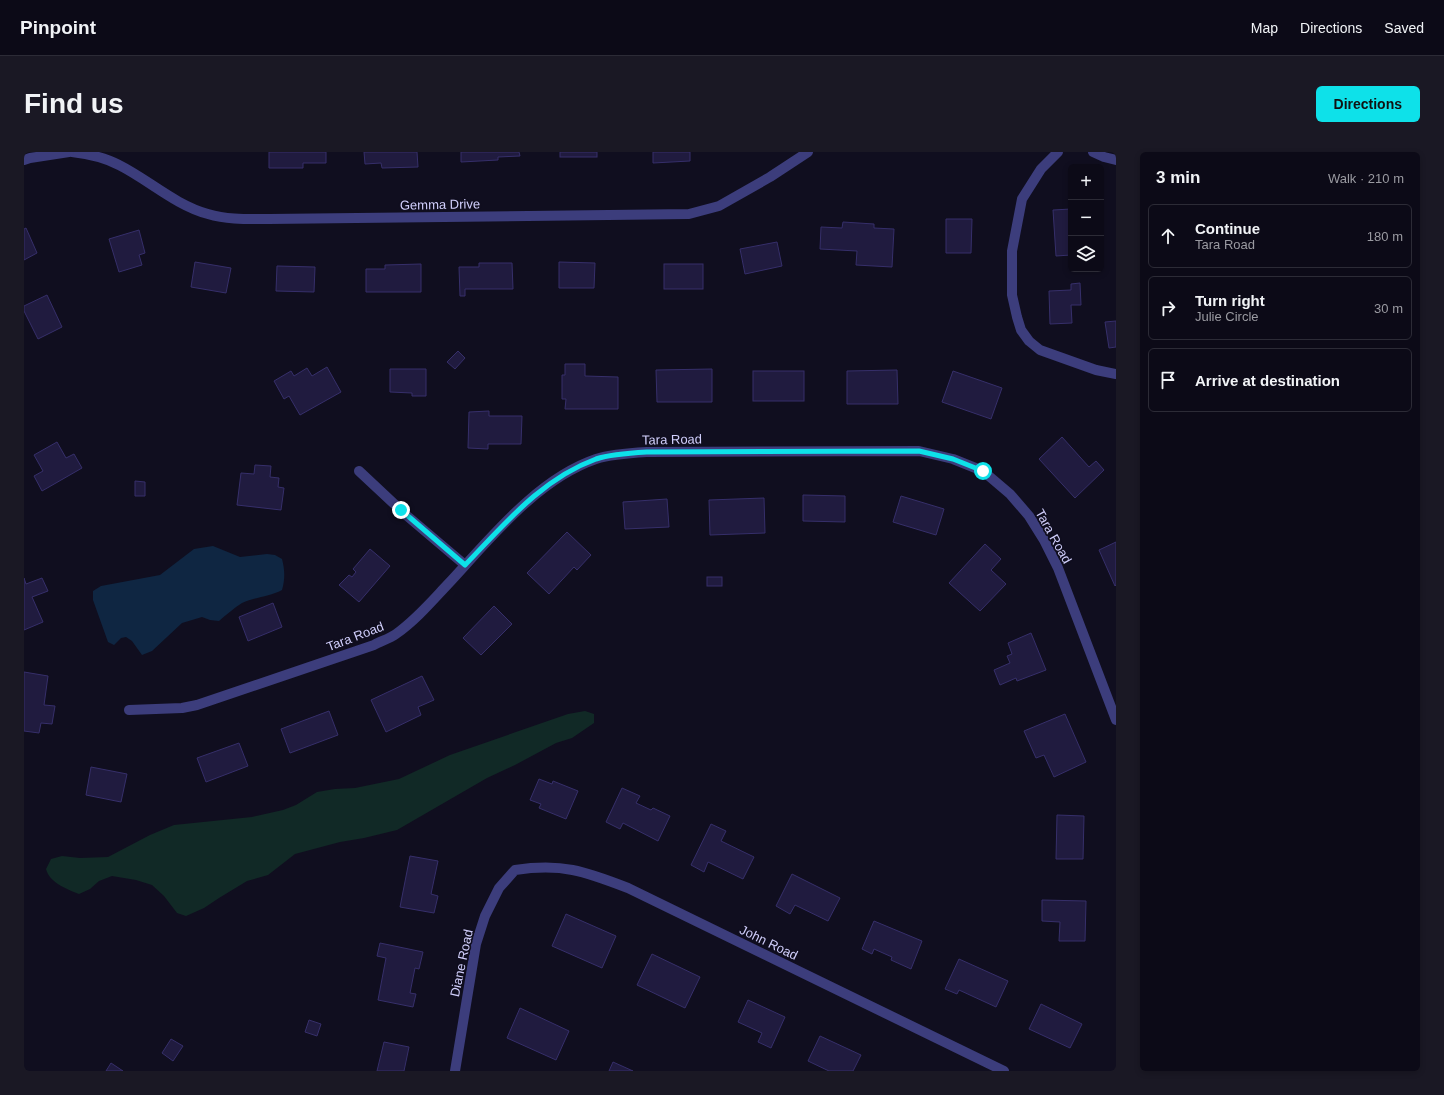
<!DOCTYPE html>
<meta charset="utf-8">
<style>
:root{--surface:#0c0a17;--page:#1a1824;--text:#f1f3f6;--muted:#9a9aa1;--line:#2c2b36;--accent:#0ee1e9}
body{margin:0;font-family:Helvetica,sans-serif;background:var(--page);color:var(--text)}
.controls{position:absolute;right:12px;top:12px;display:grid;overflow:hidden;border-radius:6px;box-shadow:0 2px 6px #0003}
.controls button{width:36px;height:36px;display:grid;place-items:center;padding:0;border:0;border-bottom:1px solid var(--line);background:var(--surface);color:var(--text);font:20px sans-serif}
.stop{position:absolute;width:12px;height:12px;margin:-9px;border:3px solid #0ee1e9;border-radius:50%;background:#fff}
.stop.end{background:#0ee1e9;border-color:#fff;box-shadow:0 1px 4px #0008}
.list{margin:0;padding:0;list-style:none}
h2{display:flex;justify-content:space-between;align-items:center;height:52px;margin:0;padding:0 16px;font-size:17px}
h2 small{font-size:13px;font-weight:400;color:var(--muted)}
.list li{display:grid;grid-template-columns:26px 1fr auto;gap:12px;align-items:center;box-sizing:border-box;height:64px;margin:0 8px 8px;padding:0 8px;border:1px solid var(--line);border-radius:6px}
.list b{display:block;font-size:15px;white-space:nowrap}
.list p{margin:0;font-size:13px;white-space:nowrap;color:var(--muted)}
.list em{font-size:13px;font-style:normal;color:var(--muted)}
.icon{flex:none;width:22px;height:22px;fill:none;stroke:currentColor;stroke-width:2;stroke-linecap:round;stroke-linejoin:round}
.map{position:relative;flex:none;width:1092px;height:919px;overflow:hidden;border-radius:6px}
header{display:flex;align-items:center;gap:24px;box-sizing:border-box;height:56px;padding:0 20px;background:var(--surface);border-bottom:1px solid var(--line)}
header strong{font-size:19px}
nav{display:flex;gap:22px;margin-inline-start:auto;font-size:14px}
.intro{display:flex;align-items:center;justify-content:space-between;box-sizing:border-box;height:96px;padding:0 24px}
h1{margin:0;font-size:28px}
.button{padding:10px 18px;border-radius:6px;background:var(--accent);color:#111;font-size:14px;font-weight:700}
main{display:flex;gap:24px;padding:0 24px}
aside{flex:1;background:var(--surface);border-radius:6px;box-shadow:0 2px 6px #0003}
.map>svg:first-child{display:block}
.green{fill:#112926}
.water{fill:#0f2642}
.building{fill:#201b3f;stroke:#362f6a}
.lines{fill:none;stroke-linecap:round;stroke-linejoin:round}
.minor{stroke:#3c3d7c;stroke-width:10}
.route{stroke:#0ee1e9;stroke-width:5}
.labels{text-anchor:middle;stroke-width:3.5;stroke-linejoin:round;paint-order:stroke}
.street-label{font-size:13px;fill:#d1cffc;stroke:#100e1f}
</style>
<header>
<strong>Pinpoint</strong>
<nav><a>Map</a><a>Directions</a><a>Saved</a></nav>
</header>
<div class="intro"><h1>Find us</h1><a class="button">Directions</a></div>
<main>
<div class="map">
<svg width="1092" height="919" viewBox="0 0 1092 919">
<rect width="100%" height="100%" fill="#100e1f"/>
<path class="green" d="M561,559L570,562V571L548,586L532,591L491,613L463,626L373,678L340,686L316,690L271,702L244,723L223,729L195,746L180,756L162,764L153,761L140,744L128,733L112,728L88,724L75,729L66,737L55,742C42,737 25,730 22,717L27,707L38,704L56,706L84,705L126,683L150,673L228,665L259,658L272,653L293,640L311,637L331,636L375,627L426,603L544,562Z"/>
<path class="water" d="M189,394L216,405L243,402L251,403L258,407C261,419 261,427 258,438C245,445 231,445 218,451C210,456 202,463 195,469L186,468L178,465L158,471L128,499L118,503L108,489L102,485L97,486L90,493L84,490L69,448V439L77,434L136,423L170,397Z"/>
<g class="building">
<path d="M245,0H302V11H279V16H245Z"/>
<path d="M340,0H393L394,15L358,16L357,11L341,12Z"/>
<path d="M437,0H495L496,4L474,5V8L437,10Z"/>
<rect x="536" y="0" width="37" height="5"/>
<path d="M629,0H666V9L629,11Z"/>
<path d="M1047,57V103L1032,104L1029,58Z"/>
<path d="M922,67H948L947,101H922Z"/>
<path d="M819,70L850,72V76L870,77L868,115L832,113L833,99L796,97L797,75L818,76Z"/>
<path d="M2,76L13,101L0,108V77Z"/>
<path d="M115,78L121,101L115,103L118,113L95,120L85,87Z"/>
<path d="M753,90L758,114L721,122L716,97Z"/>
<path d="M171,110L207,116L202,141L167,135Z"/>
<path d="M535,110L571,111L570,136H535Z"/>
<path d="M455,111H488L489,137H441V144H436L435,115H455Z"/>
<path d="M397,112V140H342V117H361V113Z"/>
<rect x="640" y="112" width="39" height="25"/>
<path d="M253,114L291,115L290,140L252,139Z"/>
<path d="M1056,131L1057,153H1047L1048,171L1026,172L1025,139L1047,138V132Z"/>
<path d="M23,143L38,175L14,187L0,159V154Z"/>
<path d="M1092,169V195L1085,196L1081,170Z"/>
<path d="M434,199L441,206L431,217L423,210Z"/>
<path d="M541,212H561V224L594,225V257H541L542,247H538V223H541Z"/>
<path d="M303,215L317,240L276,263L265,244L260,247L250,229L267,219L270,224L283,216L288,224Z"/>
<path d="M366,217H402V244H388V241L366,240Z"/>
<path d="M688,217V250H633L632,218Z"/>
<path d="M873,218L874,252H823V219Z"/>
<rect x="729" y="219" width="51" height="30"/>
<path d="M929,219L978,236L967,267L918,250Z"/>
<path d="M465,259V264H498L497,292H464V297L444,296L445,260Z"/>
<path d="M1038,285L1065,315L1072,309L1080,318L1051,346L1015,307Z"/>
<path d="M33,290L42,306L50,302L58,316L18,339L10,324L19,319L10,303Z"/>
<path d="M231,313L247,314L246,325L255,326L254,335L260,336L257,358L213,353L217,321L230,322Z"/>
<path d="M111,329L121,330V344H111Z"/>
<path d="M779,343L821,344V370L779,369Z"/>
<path d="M877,344L920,357L912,383L869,370Z"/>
<path d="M740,346L741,381L686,383L685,348Z"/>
<path d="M643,347L645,375L601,377L599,350Z"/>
<path d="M543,380L567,403L553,418L550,415L525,442L503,421Z"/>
<path d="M1092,390V433L1091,434L1075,398Z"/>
<path d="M961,392L977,407L967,418L982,432L956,459L925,431Z"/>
<path d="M346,397L366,414L335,450L315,433L325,423L328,425L332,420L329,417Z"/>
<rect x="683" y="425" width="15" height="9"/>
<path d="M0,426L2,432L18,426L24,439L8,445L19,470L0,478Z"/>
<path d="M249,451L258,475L224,489L215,465Z"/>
<path d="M470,454L488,472L457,503L439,486Z"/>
<path d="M1007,481L1022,518L993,529L992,526L976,533L970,518L986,511L983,504L988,502L984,491Z"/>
<path d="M0,520L24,524L20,553L31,554L28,572L17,571L15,581L0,579Z"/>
<path d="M398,524L410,548L394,555L397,563L362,580L347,548Z"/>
<path d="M305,559L314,583L266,601L257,577Z"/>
<path d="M1041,562L1062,610L1030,625L1020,603L1012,606L1000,579Z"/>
<path d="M215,591L224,614L182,630L173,606Z"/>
<path d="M67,615L103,622L97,650L62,643Z"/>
<path d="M515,627L528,632L529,629L554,639L542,667L515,656L517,652L506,648Z"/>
<path d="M598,636L616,644L612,651L627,658L629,656L646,664L634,689L599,671L596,677L582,670Z"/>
<path d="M1033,663L1060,664L1059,707H1032Z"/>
<path d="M687,672L702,679L697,689L730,705L719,727L684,710L680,720L667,713Z"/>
<path d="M386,704L414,709L407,742L414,744L410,761L376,755Z"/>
<path d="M768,722L816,746L804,769L771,753L766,762L752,754Z"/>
<path d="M1018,748L1062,749L1061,789H1035L1036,770L1018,769Z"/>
<path d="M542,762L592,784L578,816L528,794Z"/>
<path d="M850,769L898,789L887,817L867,808L868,805L850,797L848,802L838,797Z"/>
<path d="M356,791L399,800L395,817L391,816L386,841L392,842L389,855L354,848L362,806L353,804Z"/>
<path d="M628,802L676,825L661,856L613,833Z"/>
<path d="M935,807L984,829L972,855L935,838L933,842L921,837Z"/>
<path d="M724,848L761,865L747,896L734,890L738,881L714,870Z"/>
<path d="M1017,852L1058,872L1046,896L1005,877Z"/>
<path d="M496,856L545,879L532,908L483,886Z"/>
<path d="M285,868L297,872L293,884L281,880Z"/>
<path d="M796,884L837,903L829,919H805L784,909Z"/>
<path d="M147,887L159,894L149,909L138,901Z"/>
<path d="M360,890L385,895L380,919H353Z"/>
<path d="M589,910L609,919H585Z"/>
<path d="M87,911L99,919H82Z"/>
</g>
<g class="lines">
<g class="minor">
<path d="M48,0C65,2 80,5 95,13C125,28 151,53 184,62C204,68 224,67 245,67L665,62L695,54L746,25L784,0"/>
<path d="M1034,0L1017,17L998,47L988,99V143L993,165L997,178L1005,189L1016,198L1072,218L1092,222"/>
<path d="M1069,0L1080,5L1092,8"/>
<path d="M0,8L6,6L45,0"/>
<path d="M335,319L382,363L441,413"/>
<path d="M105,558L158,556L173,553L350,493C357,489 365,487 372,482C392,468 408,449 424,432C466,387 513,327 572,307C588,302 607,301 624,300L895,299L929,307L959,319L986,342L1005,364L1020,388L1034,416L1092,568"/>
<path d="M431,919L452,792L461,764L475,736L491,718C538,711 560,719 604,736L980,919"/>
</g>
</g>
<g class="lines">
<path class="route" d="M377,358L441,413C480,373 517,327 572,307C588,302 607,301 624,300L895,299L929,307L959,319"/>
</g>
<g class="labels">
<g class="street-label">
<text transform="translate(416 52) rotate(-1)" y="5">Gemma Drive</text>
<text transform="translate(648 287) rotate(-1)" y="5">Tara Road</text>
<text transform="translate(1030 384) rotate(61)" y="5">Tara Road</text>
<text transform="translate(331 484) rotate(-21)" y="5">Tara Road</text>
<text transform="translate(745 790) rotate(26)" y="5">John Road</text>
<text transform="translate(437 811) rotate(-78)" y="5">Diane Road</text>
</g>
</g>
</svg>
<div class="controls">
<button>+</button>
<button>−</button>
<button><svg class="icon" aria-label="layers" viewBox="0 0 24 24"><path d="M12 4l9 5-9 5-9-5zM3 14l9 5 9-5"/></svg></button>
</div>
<div class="stop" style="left:959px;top:319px"></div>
<div class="stop end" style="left:377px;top:358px"></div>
</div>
<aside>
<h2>3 min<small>Walk · 210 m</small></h2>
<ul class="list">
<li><svg class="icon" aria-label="ahead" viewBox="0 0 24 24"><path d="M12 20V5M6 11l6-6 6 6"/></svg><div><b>Continue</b><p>Tara Road</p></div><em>180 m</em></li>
<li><svg class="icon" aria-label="right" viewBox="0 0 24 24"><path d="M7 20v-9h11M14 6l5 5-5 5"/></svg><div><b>Turn right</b><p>Julie Circle</p></div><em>30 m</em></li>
<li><svg class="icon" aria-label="arrive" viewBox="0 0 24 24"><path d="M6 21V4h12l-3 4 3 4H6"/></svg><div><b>Arrive at destination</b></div></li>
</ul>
</aside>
</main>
